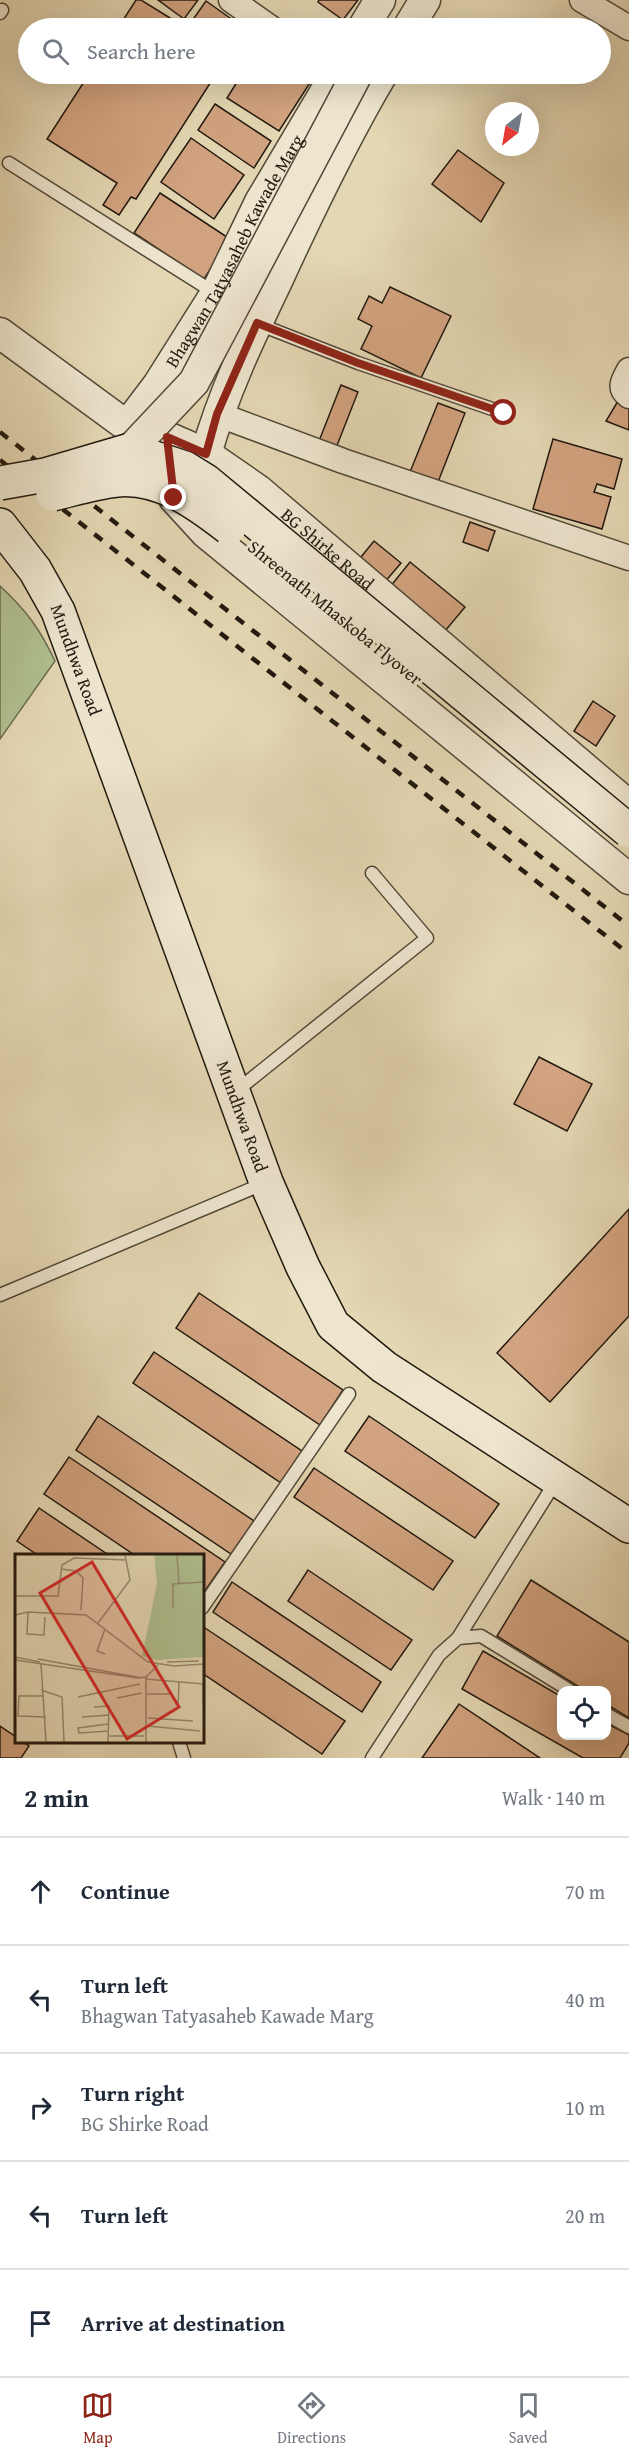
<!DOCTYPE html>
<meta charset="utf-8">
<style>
:root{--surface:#fff;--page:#f2f2f3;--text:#1f2937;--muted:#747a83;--line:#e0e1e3;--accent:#8f2418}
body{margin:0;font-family:"Gentium Book Plus",serif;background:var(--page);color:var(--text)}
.controls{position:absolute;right:18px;bottom:18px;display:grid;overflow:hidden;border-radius:12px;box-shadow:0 6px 24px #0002}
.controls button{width:54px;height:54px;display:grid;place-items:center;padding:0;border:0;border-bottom:2px solid var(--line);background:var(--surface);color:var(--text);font:30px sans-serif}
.compass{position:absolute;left:485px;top:102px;width:54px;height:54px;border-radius:50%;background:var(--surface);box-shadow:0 6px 24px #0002;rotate:211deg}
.stop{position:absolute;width:18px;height:18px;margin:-14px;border:4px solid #8f2418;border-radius:50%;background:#fff}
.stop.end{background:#8f2418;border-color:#fff;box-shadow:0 2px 6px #0008}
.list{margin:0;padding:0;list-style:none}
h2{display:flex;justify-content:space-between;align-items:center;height:78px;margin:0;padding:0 24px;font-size:26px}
h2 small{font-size:20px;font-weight:400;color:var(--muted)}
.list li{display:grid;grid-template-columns:39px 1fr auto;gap:18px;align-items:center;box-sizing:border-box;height:108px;padding:0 24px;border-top:2px solid var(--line)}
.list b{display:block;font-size:22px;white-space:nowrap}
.list p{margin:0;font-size:20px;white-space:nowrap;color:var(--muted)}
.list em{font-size:20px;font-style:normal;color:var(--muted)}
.icon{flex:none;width:33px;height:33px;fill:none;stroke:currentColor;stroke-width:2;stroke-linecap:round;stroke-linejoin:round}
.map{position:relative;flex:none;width:629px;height:1758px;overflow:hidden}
.search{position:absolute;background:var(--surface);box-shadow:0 6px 24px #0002;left:18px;right:18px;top:18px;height:66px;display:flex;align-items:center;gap:15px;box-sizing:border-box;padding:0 21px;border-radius:33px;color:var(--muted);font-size:22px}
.sheet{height:618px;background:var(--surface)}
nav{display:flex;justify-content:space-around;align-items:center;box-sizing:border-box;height:84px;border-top:2px solid var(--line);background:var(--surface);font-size:16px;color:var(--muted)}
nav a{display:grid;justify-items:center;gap:3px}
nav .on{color:var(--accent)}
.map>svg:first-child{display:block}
.green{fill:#b0bf8f;stroke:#696c4f;stroke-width:1.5}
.building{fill:#d2a380;stroke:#22190f;stroke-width:1.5}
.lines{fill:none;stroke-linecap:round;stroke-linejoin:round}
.service-casing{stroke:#524838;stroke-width:15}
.minor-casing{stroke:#524838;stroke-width:27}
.tertiary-casing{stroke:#524838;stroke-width:33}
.secondary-casing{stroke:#22190f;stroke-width:36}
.service{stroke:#ede5ce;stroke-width:12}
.minor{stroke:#ede5ce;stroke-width:24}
.tertiary{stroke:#ede5ce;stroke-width:30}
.secondary{stroke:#ede5ce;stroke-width:33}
.rail{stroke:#22190f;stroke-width:4.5;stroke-dasharray:10 10;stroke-linecap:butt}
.tertiary-bridge-casing{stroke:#524838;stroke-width:33;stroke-linecap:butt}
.secondary-bridge-casing{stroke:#22190f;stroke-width:36;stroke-linecap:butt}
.tertiary-bridge{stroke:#ede5ce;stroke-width:30}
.secondary-bridge{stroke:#ede5ce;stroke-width:33}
.route{stroke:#8f2418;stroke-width:8}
.labels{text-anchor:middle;stroke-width:6;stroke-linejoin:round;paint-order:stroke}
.street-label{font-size:18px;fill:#22190f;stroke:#ede5ce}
.inset-road{fill:none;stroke:#968b71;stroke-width:1.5}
.view{fill:#d62828;fill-opacity:0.15;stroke:#d62828;stroke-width:3}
.inset-edge{fill:none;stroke:#22190f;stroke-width:3}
</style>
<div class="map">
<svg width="629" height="1758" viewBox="0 0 629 1758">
<rect width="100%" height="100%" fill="#e4d7b3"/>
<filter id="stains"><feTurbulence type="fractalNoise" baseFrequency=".00333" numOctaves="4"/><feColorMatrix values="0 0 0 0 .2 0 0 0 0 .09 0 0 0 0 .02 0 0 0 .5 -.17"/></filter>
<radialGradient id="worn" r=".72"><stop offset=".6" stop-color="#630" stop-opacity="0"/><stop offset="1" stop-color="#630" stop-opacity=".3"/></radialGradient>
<path class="green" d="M0,586C26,610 40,629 55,661L0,739Z"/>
<g class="building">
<path d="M136,0H141L183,26L181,28H118Z"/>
<path d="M158,0H198L184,19Z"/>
<path d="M319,0H358L343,20L318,2Z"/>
<path d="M206,1L244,28H187Z"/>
<path d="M89,74H216L136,199L131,197L119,215L103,205L117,183L47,139Z"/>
<path d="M242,74H313L315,75L279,131L227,98Z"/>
<path d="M215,104L271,141L254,168L198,130Z"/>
<path d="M191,138L244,175L214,219L161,182Z"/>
<path d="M458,150L504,183L481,222L432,184Z"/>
<path d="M160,193L230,239L204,279L134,233Z"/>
<path d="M390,287L451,316L421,378L361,349L372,326L358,319L369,296L382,303Z"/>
<path d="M341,385L358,392L336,448L319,441Z"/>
<path d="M621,396L629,399V430L606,421Z"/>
<path d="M438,403L465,413L438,482L410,472Z"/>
<path d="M553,439L622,459L614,489L597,484L594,492L611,497L602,529L533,509Z"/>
<path d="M470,522L495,531L488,551L463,542Z"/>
<path d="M374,541L401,563L378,590L352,568Z"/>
<path d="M410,562L465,607L445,631L390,587Z"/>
<path d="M593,701L615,716L596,746L574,731Z"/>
<path d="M539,1057L592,1084L567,1131L514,1104Z"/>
<path d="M629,1209V1316L550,1402L497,1353Z"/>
<path d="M199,1293L343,1390L320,1425L176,1328Z"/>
<path d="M154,1352L302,1451L281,1483L133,1383Z"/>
<path d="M98,1416L254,1521L231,1554L76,1450Z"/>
<path d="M369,1416L499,1504L475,1538L345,1451Z"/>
<path d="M69,1457L225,1562L202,1595V1556H136L44,1494Z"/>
<path d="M314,1468L453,1561L433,1590L294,1497Z"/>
<path d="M39,1508L110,1556H39L17,1541Z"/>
<path d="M308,1570L412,1640L391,1670L288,1601Z"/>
<path d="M531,1580L629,1642V1718L606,1704V1690H584L497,1636Z"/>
<path d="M232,1582L381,1682L362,1712L213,1612Z"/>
<path d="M202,1626L345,1721L322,1754L202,1673Z"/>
<path d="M483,1651L562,1697V1736H606V1723L629,1735V1743L620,1758H583L462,1689Z"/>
<path d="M459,1704L540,1758H422Z"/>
<path d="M0,1726L16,1737V1742H23L29,1746L21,1758H0Z"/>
</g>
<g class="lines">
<g class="service-casing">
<g id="service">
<path d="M0,13L2,10"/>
<path d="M9,163L215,293"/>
<path d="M258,324L358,363L504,413"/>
<path d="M235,1092L427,938L372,873"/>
<path d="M0,1295L265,1183"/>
<path d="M202,1608L349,1394"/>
<path d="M458,1638L556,1481"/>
<path d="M606,1714L629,1727"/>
<path d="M179,1742L184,1758"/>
<path d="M372,1758L439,1655L458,1638L481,1636L569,1690"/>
</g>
</g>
<g class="minor-casing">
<g id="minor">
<path d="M231,0L271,28"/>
<path d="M582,0L629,28"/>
<path d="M629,370C623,381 618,388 629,396"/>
<path d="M217,414L343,461L629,558"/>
</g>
</g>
<g class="tertiary-casing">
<g id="tertiary">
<path d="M363,28L380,0"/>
<path d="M408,28L425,0"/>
<path id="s1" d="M0,333L127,426L167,437L206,454L258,490L629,806"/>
<path id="s2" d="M127,426L158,385L216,293L260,202L336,74"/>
<path d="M206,454C223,394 250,337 277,281C309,211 343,140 382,74"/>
<path d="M174,495V498L206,533L629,879"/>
</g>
</g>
<g class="secondary-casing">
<g id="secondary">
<path id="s3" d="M0,525L35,570L58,611L266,1182L303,1267L333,1325L384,1367L629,1526"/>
</g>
</g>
<use href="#service" class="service"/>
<use href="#minor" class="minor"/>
<use href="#tertiary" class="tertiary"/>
<use href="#secondary" class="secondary"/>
<g class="rail">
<path d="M0,432L629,926"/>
<path d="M0,460L629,954"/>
</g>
<g class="tertiary-bridge-casing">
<path id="tertiary-bridge" d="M130,450L194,382L357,74"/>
</g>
<g class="secondary-bridge-casing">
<g id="secondary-bridge">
<path d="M0,483L45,475L130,450L185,468L206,481L629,831"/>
<path d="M53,494C74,489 96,482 117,480C160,476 197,503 229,528"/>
</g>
</g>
<use href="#tertiary-bridge" class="tertiary-bridge"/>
<use href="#secondary-bridge" class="secondary-bridge"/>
</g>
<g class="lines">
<path class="route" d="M174,498L167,437L206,454L217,414L257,323L358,363L504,413"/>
</g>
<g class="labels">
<g class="street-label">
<text dy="6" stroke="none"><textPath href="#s2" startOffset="206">Bhagwan Tatyasaheb Kawade Marg</textPath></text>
<text dy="6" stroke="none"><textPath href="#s1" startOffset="396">BG Shirke Road</textPath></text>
<text transform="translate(335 613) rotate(39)" y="6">Shreenath Mhaskoba Flyover</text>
<text dy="6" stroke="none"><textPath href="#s3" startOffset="156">Mundhwa Road</textPath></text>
<text dy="6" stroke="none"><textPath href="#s3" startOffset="642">Mundhwa Road</textPath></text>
</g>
</g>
<g transform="translate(15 1554)">
<rect width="189" height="189" fill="#e4d7b3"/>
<path d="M139,1H189V103L141,106L127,102L142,30Z" fill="#b0bf8f"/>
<path class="inset-road" d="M162,1L164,30M46,15L61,17L68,24L66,56M0,42H43L47,11L59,4L111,6M158,54V30L189,28M13,59L12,80L29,81L30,63M0,61L13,58L71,61L133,108L159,112L189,110M83,69L115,26L110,1M90,100L82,97L90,75M0,103L25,108M23,105L127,124M0,106L123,124L131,123L143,111M152,108L184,107M26,110L31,188M131,123V188M130,125L189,130M188,130L189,171M26,136L47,143L49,188M132,140H155M29,142H4L3,162L31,163M63,143L125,130M102,144L127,139M79,153L94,152L93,188M163,153L164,127M67,163L94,161M133,164L178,167M93,170L63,174L64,179L94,177M133,172L185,177M94,182H129"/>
<path class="view" d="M77,8L164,153L112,185L25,39Z"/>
<rect width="189" height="189" class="inset-edge"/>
</g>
<rect width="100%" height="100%" filter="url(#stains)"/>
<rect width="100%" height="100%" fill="url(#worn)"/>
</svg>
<div class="controls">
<button><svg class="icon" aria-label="locate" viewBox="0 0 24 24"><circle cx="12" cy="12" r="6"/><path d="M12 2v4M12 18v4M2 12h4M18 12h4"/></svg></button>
</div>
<svg class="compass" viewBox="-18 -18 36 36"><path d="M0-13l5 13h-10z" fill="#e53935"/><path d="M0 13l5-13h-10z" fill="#747a83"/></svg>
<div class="stop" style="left:504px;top:413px"></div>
<div class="stop end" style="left:174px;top:498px"></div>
<div class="search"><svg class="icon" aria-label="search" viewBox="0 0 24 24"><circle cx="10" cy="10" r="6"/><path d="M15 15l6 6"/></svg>Search here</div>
</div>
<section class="sheet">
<h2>2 min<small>Walk · 140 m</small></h2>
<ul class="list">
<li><svg class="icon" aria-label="ahead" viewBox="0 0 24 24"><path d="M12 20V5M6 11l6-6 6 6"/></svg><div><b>Continue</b></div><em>70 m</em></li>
<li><svg class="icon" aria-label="left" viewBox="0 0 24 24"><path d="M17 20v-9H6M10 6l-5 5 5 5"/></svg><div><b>Turn left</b><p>Bhagwan Tatyasaheb Kawade Marg</p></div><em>40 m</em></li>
<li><svg class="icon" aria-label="right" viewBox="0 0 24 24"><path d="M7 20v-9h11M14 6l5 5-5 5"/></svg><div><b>Turn right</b><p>BG Shirke Road</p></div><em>10 m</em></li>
<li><svg class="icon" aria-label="left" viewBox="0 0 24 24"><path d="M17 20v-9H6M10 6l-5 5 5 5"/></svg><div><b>Turn left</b></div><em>20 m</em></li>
<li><svg class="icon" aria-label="arrive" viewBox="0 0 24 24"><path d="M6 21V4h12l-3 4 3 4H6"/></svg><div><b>Arrive at destination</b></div></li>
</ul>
</section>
<nav>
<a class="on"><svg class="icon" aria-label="map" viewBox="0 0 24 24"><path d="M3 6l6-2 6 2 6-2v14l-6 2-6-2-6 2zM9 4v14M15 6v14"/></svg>Map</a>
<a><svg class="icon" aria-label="directions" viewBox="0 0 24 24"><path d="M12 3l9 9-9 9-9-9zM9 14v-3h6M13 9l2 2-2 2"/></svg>Directions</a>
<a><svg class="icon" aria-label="saved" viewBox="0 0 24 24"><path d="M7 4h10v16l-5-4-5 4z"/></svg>Saved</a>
</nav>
